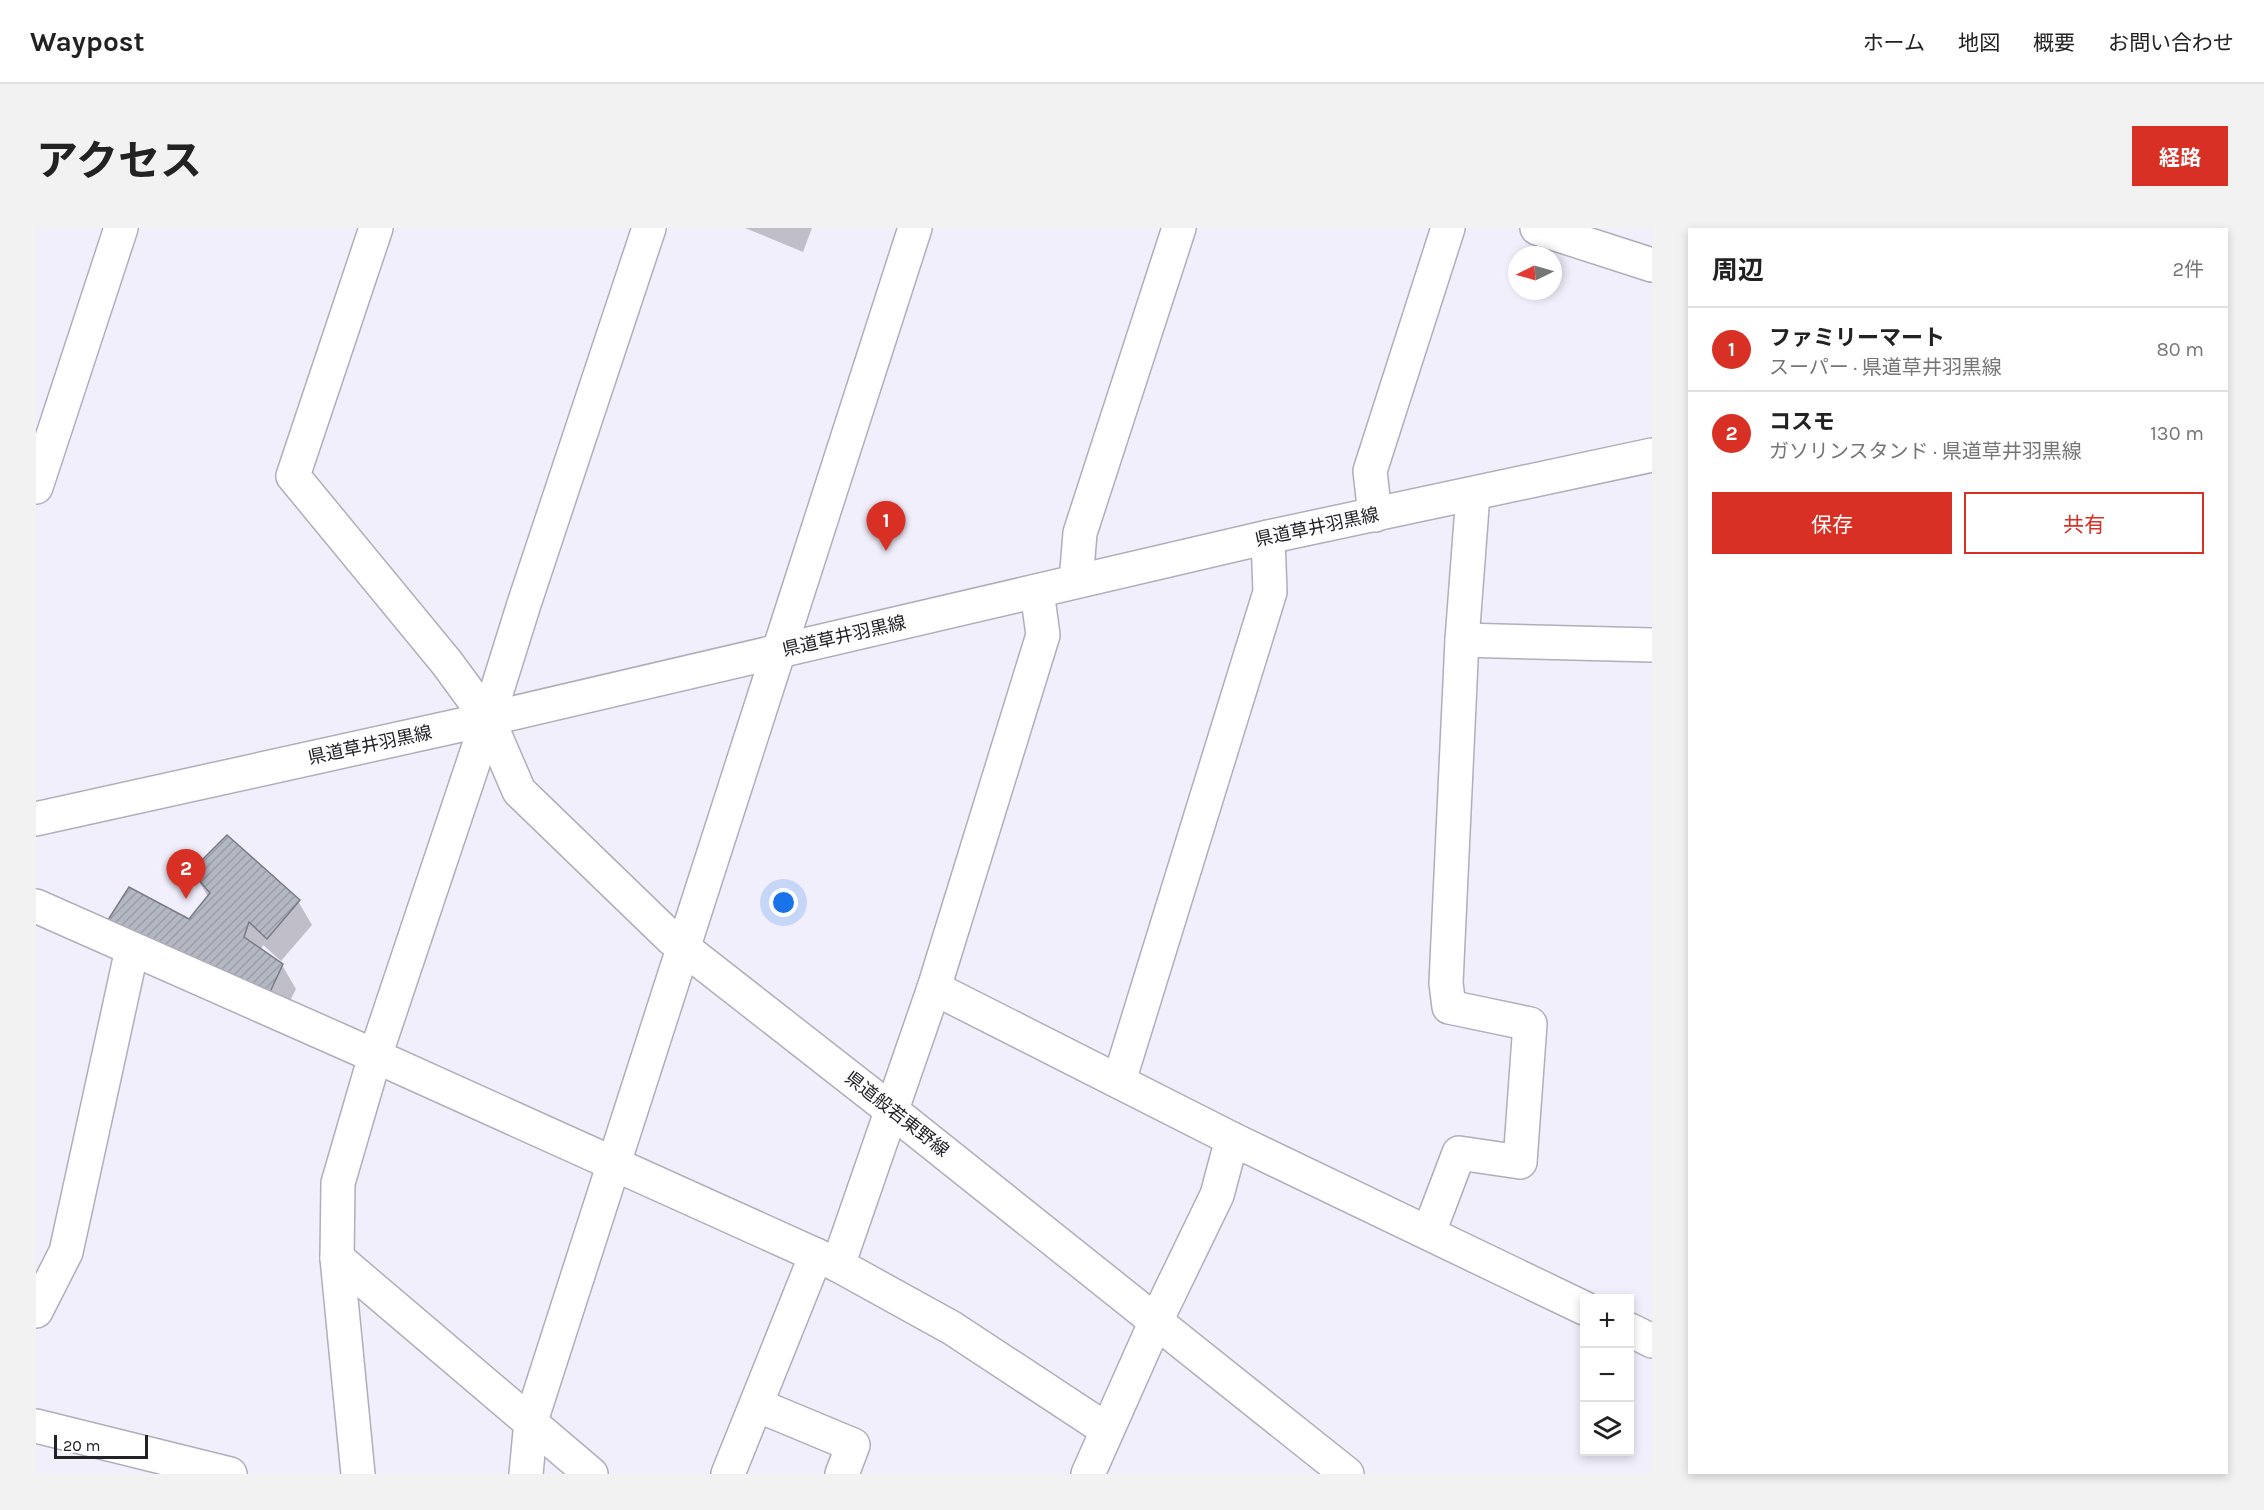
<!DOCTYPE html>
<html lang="ja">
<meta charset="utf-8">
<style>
:root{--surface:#fff;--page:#f2f2f2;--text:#222;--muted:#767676;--line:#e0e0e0;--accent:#d93025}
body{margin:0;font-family:Karla,"Noto Sans JP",sans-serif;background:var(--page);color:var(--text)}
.controls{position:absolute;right:18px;bottom:18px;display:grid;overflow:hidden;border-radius:0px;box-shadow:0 3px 9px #0003}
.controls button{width:54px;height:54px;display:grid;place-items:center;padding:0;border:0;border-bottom:2px solid var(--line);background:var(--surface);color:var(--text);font:30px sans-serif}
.compass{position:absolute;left:1472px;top:18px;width:54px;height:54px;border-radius:50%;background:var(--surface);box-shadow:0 3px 9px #0003;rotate:265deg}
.scale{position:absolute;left:18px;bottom:15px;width:94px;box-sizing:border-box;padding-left:6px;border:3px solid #222226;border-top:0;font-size:16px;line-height:21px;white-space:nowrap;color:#222226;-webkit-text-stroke:4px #fefefe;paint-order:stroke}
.you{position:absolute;left:748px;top:675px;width:21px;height:21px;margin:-15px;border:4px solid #fff;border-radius:50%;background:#1a73e8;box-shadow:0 0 0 9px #1a73e833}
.badge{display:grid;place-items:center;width:39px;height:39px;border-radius:50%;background:var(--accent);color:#fff;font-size:20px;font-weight:700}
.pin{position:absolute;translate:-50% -50px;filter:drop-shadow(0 2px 3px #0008)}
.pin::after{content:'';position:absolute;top:32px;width:21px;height:18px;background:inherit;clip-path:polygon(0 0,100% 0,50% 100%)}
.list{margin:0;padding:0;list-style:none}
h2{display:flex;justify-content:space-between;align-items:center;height:78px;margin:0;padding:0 24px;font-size:26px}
h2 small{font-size:20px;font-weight:400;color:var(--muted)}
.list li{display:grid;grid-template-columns:39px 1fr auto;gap:18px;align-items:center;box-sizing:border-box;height:84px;padding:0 24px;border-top:2px solid var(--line)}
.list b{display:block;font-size:22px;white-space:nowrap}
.list p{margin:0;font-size:20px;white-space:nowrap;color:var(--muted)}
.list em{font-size:20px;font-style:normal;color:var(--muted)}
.actions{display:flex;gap:12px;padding:18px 24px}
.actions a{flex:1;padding:14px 0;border:2px solid var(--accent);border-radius:0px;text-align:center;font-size:21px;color:var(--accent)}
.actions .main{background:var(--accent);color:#fff}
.icon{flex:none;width:33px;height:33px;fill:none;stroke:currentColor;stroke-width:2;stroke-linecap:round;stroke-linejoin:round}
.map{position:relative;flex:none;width:1616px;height:1246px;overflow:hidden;border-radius:0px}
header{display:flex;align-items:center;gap:36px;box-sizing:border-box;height:84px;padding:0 30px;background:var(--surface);border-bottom:2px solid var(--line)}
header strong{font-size:28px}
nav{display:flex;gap:33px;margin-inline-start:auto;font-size:21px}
.intro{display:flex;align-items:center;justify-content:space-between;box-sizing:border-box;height:144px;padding:0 36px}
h1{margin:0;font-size:42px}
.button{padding:15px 27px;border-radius:0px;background:var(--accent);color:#fff;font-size:21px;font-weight:700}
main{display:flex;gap:36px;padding:0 36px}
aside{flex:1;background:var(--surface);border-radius:0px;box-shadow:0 3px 9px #0003}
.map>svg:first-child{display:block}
.shadow{fill:#0003}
.building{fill:url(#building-hatch);stroke:#767b85;stroke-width:1.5}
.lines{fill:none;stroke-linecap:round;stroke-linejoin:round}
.minor-casing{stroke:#b0aeba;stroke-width:36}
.major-casing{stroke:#b0aeba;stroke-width:36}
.minor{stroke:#fff;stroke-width:33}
.major{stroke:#fff;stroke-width:33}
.labels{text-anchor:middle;stroke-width:6;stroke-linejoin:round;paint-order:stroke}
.street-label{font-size:18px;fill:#222226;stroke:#fefefe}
</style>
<header>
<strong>Waypost</strong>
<nav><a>ホーム</a><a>地図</a><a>概要</a><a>お問い合わせ</a></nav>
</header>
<div class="intro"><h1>アクセス</h1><a class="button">経路</a></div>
<main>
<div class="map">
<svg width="1616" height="1246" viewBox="0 0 1616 1246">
<defs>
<pattern id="building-hatch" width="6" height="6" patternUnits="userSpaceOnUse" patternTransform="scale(1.5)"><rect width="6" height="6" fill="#b3b8c3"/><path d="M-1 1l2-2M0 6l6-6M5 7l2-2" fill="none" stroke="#9a9ea7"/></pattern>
</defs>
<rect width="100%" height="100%" fill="#f1effc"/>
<g class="shadow">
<path d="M709,0H776L767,24Z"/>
<path d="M157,643L262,673L276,697L245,733L227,717L225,722L246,737L260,761L247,787L154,692L172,669Z"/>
</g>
<path class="building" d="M191,607L264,672L231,711L213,694L208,709L247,736L234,764L72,692L93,659L153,691L174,665L155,643Z"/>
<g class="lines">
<g class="minor-casing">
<g id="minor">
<path d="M340,0L257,248L411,435L452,491"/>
<path d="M1501,0L1616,37"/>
<path d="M0,259L85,0"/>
<path d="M1339,287L1334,243L1412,0"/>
<path d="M1040,353L1044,305L1143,0"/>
<path d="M1426,412L1616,417"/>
<path d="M0,678L339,828L802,1037L916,1100L1071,1202"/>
<path d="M898,760L1196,911L1548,1080"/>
<path d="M1083,853L1234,364L1232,309"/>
<path d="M1393,1004L1423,925L1484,934L1494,796L1413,779L1410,755L1426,412L1437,266"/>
<path d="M301,1030L555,1246"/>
<path d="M802,1037L898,760L1007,407L1001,363"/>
<path d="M0,1083L30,1024L96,721"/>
<path d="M1594,1102L1616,1113"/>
<path d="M721,1177L817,1217L806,1246"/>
<path d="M0,1198L194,1246"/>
<path d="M322,1246L301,1030L302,955L339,828L452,491L488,376L613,0"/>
<path d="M490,1246L495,1193L879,0"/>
<path d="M692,1246L780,1027"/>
<path d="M1052,1246L1120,1093L1181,967L1196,911"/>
</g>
</g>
<g class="major-casing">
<g id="major">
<path d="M452,491L483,563L635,710L855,882L1311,1246"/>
<path d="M0,591L452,491L1232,309L1616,227"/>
</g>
</g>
<use href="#minor" class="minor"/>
<use href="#major" class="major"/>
</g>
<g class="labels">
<g class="street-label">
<text transform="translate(1281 299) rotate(-12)" y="6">県道草井羽黒線</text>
<text transform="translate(808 408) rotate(-13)" y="6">県道草井羽黒線</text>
<text transform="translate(334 517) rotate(-12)" y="6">県道草井羽黒線</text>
<text transform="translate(861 886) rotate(38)" y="6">県道般若東野線</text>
</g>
</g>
</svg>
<div class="controls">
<button>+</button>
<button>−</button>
<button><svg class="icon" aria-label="layers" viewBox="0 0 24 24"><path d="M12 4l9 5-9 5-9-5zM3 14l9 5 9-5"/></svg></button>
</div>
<svg class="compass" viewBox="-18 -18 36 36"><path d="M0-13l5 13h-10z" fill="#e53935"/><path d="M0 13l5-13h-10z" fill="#767676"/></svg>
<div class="scale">20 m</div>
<div class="you"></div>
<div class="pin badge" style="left:850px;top:323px">1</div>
<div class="pin badge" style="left:150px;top:671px">2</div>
</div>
<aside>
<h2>周辺<small>2件</small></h2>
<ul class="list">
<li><span class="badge">1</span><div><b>ファミリーマート</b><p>スーパー · 県道草井羽黒線</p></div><em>80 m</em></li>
<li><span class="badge">2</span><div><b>コスモ</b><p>ガソリンスタンド · 県道草井羽黒線</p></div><em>130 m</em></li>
</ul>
<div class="actions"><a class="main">保存</a><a>共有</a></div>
</aside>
</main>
